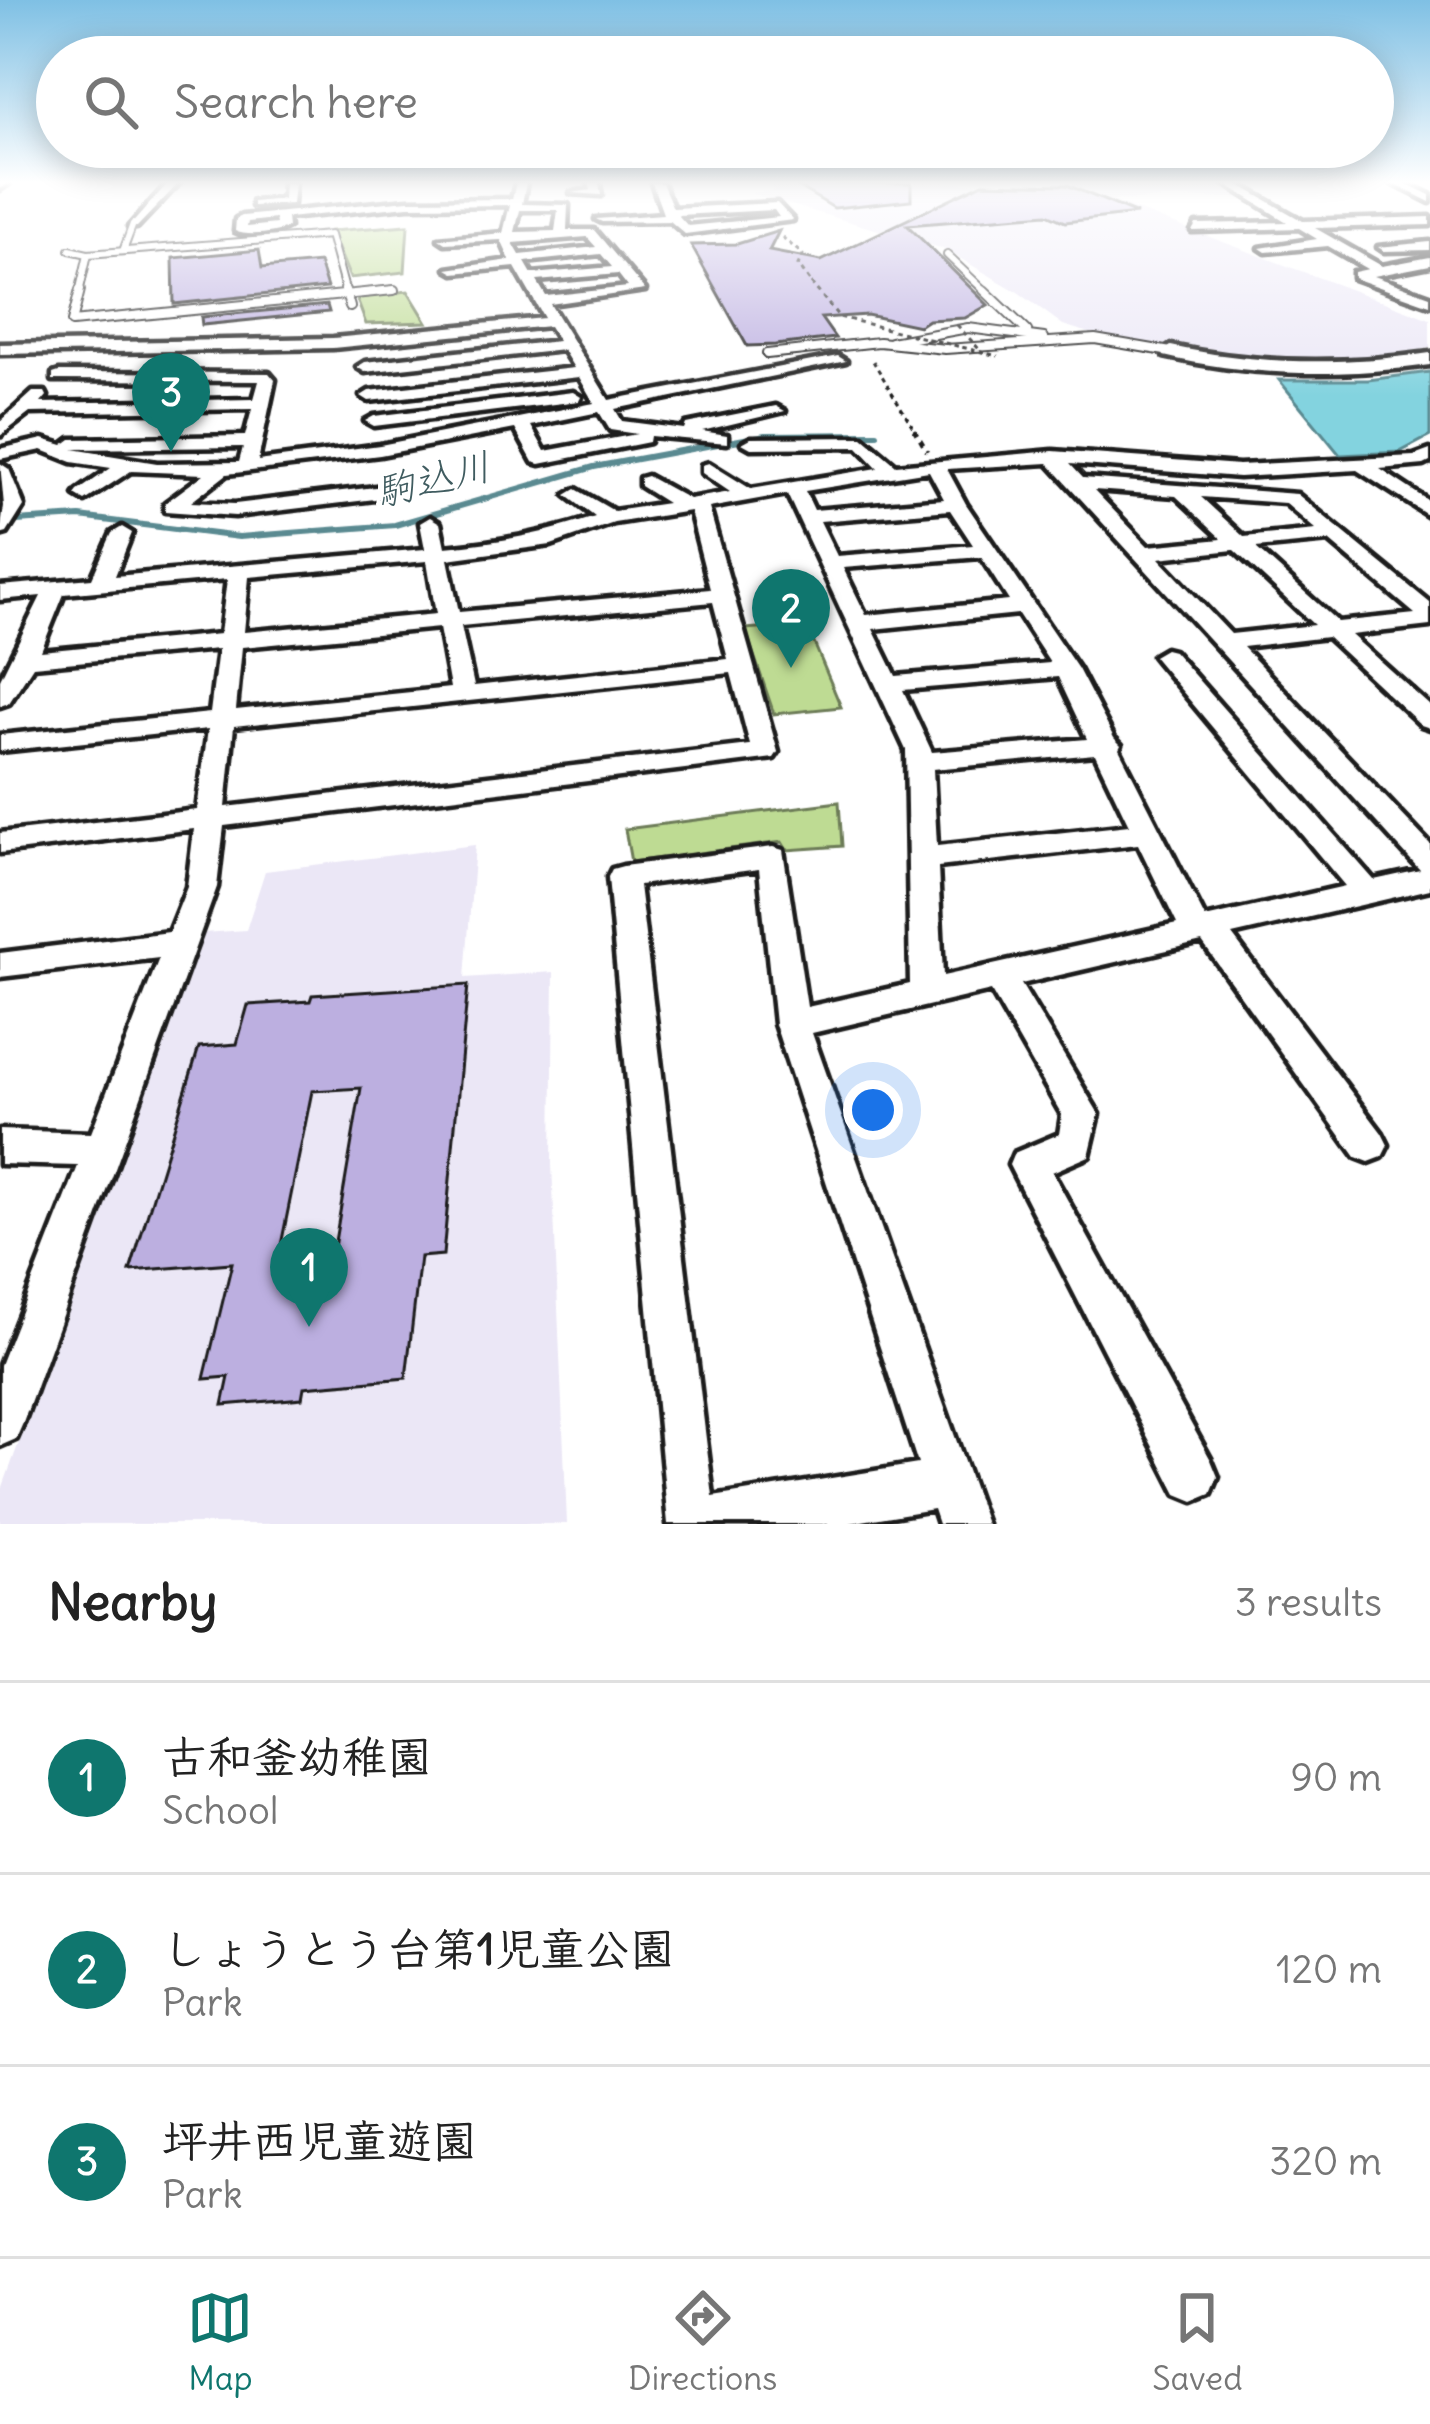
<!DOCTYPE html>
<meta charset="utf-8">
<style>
:root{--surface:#fff;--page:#f2f2f2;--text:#222;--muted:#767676;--line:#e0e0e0;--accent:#0f766e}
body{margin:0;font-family:Delius,"Klee One",sans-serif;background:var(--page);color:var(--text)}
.you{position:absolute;left:873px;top:1110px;width:42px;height:42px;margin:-30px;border:9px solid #fff;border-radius:50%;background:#1a73e8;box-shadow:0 0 0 18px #1a73e833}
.badge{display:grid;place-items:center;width:78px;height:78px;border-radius:50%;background:var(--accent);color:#fff;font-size:39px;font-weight:700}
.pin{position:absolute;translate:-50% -99px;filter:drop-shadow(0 3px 6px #0008)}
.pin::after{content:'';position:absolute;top:63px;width:42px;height:36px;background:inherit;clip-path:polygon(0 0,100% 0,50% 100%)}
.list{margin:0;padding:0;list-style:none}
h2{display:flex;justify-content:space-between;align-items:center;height:156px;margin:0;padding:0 48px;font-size:51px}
h2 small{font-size:39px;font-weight:400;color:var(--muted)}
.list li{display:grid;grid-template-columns:78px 1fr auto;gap:36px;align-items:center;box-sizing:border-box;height:192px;padding:0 48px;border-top:3px solid var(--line)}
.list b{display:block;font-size:45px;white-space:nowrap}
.list p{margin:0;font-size:39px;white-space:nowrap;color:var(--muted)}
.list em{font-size:39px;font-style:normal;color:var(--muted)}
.icon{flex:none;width:66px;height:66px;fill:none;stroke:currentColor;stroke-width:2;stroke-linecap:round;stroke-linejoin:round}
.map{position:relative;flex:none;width:1430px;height:1524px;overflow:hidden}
.search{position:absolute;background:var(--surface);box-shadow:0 6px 30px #0003;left:36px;right:36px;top:36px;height:132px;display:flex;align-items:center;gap:30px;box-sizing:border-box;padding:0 42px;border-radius:66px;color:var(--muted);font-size:45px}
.sheet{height:732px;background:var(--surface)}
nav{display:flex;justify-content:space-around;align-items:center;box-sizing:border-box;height:168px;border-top:3px solid var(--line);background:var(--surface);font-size:33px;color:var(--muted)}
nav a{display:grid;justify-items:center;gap:6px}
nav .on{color:var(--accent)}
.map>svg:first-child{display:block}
.built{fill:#ebe7f6}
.green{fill:#bedb93;stroke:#6d7c58;stroke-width:3}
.water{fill:#83d3df;stroke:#5a8a91;stroke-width:3}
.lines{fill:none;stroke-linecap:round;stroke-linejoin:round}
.stream{stroke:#5a8a91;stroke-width:6}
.building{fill:#bcafe0;stroke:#1c1c1c;stroke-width:3;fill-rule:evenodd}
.service-far1-casing{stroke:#1c1c1c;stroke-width:10}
.service-casing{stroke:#1c1c1c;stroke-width:12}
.minor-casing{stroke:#1c1c1c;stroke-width:9}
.tertiary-casing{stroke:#1c1c1c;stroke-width:9}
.path-far1{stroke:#1c1c1c;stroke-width:3;stroke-dasharray:4.5 4.5;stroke-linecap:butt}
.path{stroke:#1c1c1c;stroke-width:4.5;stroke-dasharray:6 6;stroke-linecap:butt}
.service-far1{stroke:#fff;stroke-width:6}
.service{stroke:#fff;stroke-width:8}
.minor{fill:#fff;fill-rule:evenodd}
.tertiary{fill:#fff;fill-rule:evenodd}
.path-bridge{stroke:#1c1c1c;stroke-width:3;stroke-dasharray:4.5 4.5;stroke-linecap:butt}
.labels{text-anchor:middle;stroke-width:12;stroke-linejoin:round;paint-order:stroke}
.far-water-label{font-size:39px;font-style:italic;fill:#405c60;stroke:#fff}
</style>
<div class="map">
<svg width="1430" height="1524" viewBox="0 0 1430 1524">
<rect width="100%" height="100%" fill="#fff"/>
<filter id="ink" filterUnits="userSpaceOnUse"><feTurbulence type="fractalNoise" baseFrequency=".00833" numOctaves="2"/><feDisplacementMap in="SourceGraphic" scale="24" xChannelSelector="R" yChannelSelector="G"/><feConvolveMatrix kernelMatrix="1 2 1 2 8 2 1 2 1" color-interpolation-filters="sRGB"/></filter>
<g filter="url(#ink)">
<g class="built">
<path d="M768,183H1224L1246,197L1110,200L1430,319V348L1368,358L1242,361L1089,333L1063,325L1018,292L944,249L750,193L774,191Z"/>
<path d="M475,845L465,978L554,972L552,1164L567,1524H0V1495L203,933L246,930L265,871Z"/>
</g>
<g class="green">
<path d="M408,225L405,272L350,278L331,231Z"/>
<path d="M408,291L427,322L366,324L356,297Z"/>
<path d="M806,624L841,707L774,714L745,629Z"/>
<path d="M839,802L842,846L787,850L782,842L631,862L625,829Z"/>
</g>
<path class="water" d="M1430,372V436L1400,452L1340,455L1279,380H1368Z"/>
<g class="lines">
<path class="stream" d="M0,522L80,517L239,537L395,525L594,467L766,435L877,434"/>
</g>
<g class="building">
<path d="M792,183H911V200L834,208Z"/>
<path d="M983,183L1067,185L1137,214L1065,222L1047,214L907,225L988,305L965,318L928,320L919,326L867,315L821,318L835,338L775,345L747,346L691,245L737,244L779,231L769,251L821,261Z"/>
<path d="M259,250L262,268L319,263L327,288L174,304L173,258Z"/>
<path d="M327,305L329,312L202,325L201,317Z"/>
<path d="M468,985L443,1255L420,1257L406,1378L304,1387L302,1398L223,1405L229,1377L204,1379L232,1263L130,1271L199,1047L237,1044L248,1005L310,1001L312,995ZM361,1088L331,1265L276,1270L312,1091Z"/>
</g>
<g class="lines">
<g class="service-far1-casing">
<g id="service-far1">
<path d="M70,250L88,254L330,235L346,293"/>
<path d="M123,251L133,224"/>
<path d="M947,255L987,293"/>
<path d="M79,293L88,254"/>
<path d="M366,293L394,290"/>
</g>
</g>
<g class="service-casing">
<g id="service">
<path d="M80,290L72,322L394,290"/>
<path d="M345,290L350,307"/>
<path d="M984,290L1027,331"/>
<path d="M891,342L968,328L1044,338"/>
<path d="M767,354L879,342L945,349L1095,339L1171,352"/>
</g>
</g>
<g class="minor-casing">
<g id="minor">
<path d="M0,183H9L0,189Z"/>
<path d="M168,183H179L137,227H129Z"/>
<path d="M284,183H294L292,204L253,206V202L283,199Z"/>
<path d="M516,183H526L522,204L568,205L567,230H594L645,290L550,304L609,400L838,356L846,361L615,409L622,421L684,429L686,424L776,406L785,411L702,431L727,435V443L650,436L649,442L540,464L533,462L515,429L380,455L227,474L191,502L235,504L433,480L443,486L433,492L235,516L165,511V503L204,474L131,471L85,501L75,495L78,491L111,468L72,462L42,450L0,459V449L43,439L63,445L71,439L245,436L252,409L30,413L0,436V422L33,392H45L47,396L41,403L254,399L259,381L53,380V374L59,372L269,373L275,380L258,461L380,445L594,403L579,377L369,401L361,396L369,391L574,368L563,350L365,372L357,367L365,362L558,341L549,326L333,348L0,354V344L333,338L544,318L515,267L454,273L447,269L510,260L501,240L445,243L439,239L503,233L510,205L408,206L287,218L288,227C276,234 247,237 235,231L236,219L242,216L408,200L512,199ZM520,210H558L555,231L515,232ZM275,219L276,224L247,227L248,222ZM587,237L596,247L520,255L513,243ZM601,254L612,267L532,274L525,262ZM618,274L628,287L546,296L537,281ZM599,412L610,430L637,434L545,451L531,426ZM243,447L239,462L157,463L73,449Z"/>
<path d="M589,183H599L601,195L571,193L591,190Z"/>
<path d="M652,183H662L673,208L777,203L793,220L685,234L670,221L602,222L596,219L663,214ZM774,210L779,217L688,226L678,215Z"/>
<path d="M1224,183H1236L1303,221L1430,217V225L1315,228L1382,266L1430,257V265L1374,276L1430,296V305L1354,278V272L1368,269L1328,246L1266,252L1260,248L1317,239L1299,228L1192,231L1196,224L1287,222Z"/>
<path d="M1392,183H1405L1430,195V202Z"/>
<path d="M1430,242V250L1384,251L1378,247Z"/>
<path d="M573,392L581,397L579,401L374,426L365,421L374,416Z"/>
<path d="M863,437L896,465L1053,451L1239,465L1414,456L1430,450V462L1424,465L1380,469L1430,502V517L1357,470L1239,477L1070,464L1083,478L1297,494L1430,603V626L1351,635L1430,706V728L1421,725L1327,637L1243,647L1430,844V889L1232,935L1382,1133L1388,1145L1382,1157L1369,1162L1356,1157L1202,942L1021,984L1099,1114L1089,1156L1052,1172L1211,1460L1218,1477L1211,1494L1194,1501L1177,1494L1009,1165L1014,1153L1059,1134L1062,1115L991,991L812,1033L986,1524H938L933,1509L844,1524H668L608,877L612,869L623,866L773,847L783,850L807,1007L910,984L906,750L787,494L709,508L778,752L774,758L224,826L217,887L23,1423L16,1439L0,1446V1365L78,1166L0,1164V1130L91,1133L159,958L0,977V953L169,932L187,887L194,829L0,853V833L197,810L208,729L0,751V735L210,713L218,649L33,666L9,703L0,706V679L41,596L0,600V586L92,578L112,533L122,527L132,533L115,576L425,549L420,523L430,517L440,523L445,547C498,542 545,534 595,517L566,495L576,489L614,511L667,503L640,486V478L647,476L689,499L730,492L702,473V465L709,463L751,489L878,468L858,447L751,448L742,443L751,438ZM1048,463L1420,870L1374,880L1173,651L1165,649L1153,656L1157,661L1345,886L1205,918L1119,749L1121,745L1114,738L1078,669L966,504L947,469ZM929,471L944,499L814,510L805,491ZM1094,490L1176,496L1222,539L1148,546ZM1201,497L1285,503L1316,530L1244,537ZM950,510L973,545L837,556L820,521ZM690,511L710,589L459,612L448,559L551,545L614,523ZM1329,541L1415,614L1338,622L1256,548ZM1234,550L1314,625L1231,634L1159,558ZM981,557L1009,601L866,615L843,568ZM427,561L436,614L244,632L249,577ZM227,579L220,634L41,651L64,594ZM713,602L728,659L474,686L461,626ZM1018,614L1050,663L896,676L873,629ZM439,628L450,688L236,710L242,647ZM731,673L750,745L226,807L234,726ZM1058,677L1087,739L932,752L903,690ZM1095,754L1129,825L937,846L933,769ZM1138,844L1177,924L943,976L938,867ZM759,869L775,1024L918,1464L713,1497L639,885Z"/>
<path d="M0,463L9,469L24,506L7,533L0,535L4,506Z"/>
</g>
</g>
<g class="tertiary-casing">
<path id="tertiary" d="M1171,346C1258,365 1342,365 1430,353V365C1340,377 1253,377 1164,356L1162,352Z"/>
</g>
<g class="path-far1">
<path d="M782,237L803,255L798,265L811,283"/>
<path d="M873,361L916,432"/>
</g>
<path class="path" d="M914,429L927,451"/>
<use href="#service-far1" class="service-far1"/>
<use href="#service" class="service"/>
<use href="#minor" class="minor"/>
<use href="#tertiary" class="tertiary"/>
<g class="path-bridge">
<path d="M811,283L839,317L998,356"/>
<path d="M957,325L980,350"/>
</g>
</g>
</g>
<linearGradient id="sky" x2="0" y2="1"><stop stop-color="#7fc0e4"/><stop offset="0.46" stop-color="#fff"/><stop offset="1" stop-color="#fff" stop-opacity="0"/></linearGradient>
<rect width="1430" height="396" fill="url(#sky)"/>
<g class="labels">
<g class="far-water-label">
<text transform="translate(433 479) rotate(-14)" y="14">駒込川</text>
</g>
</g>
</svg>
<div class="you"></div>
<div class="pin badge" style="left:309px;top:1327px">1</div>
<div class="pin badge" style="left:791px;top:668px">2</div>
<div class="pin badge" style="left:171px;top:452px">3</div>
<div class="search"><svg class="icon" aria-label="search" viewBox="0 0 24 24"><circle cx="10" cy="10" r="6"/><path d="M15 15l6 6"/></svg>Search here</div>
</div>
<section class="sheet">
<h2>Nearby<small>3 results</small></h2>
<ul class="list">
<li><span class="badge">1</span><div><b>古和釜幼稚園</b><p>School</p></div><em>90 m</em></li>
<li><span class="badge">2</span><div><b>しょうとう台第1児童公園</b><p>Park</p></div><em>120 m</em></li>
<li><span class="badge">3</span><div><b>坪井西児童遊園</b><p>Park</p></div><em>320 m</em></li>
</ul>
</section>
<nav>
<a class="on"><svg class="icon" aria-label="map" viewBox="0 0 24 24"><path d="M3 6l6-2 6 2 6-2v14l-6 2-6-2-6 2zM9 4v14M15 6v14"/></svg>Map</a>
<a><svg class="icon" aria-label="directions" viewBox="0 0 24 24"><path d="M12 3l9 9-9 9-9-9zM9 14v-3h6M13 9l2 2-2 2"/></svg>Directions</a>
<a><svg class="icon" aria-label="saved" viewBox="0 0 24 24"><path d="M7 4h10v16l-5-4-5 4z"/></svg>Saved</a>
</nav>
